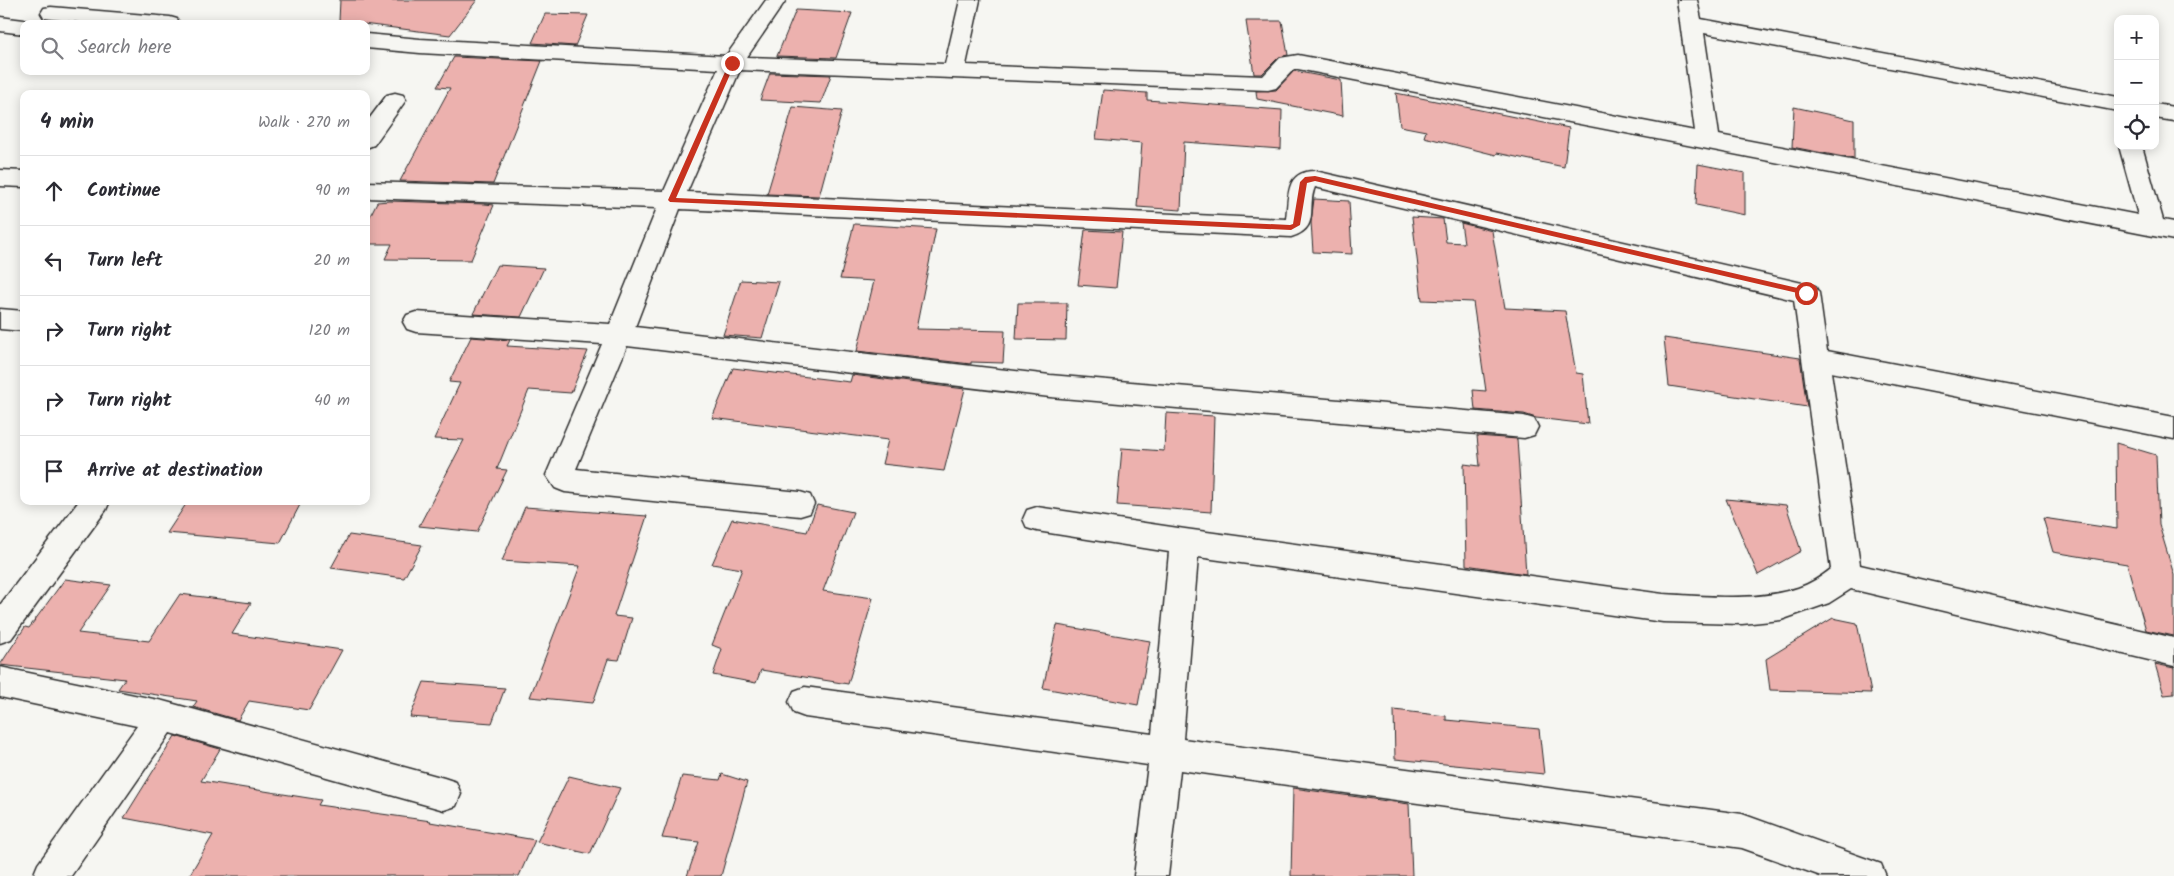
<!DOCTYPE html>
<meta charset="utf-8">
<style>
:root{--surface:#fff;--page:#f2f2f3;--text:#2b2b33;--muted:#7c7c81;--line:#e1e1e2}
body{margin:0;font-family:Kalam,sans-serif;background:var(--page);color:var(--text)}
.controls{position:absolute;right:15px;top:15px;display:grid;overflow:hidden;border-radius:10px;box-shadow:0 2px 12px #0003}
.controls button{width:45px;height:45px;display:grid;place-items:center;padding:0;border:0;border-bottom:1px solid var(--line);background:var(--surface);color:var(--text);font:25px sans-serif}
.stop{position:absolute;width:15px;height:15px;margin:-11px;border:4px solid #c8321e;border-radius:50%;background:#fff}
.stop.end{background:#c8321e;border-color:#fff;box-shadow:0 1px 5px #0008}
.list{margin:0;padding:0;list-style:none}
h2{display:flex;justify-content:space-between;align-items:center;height:65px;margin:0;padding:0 20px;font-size:21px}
h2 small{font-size:16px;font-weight:400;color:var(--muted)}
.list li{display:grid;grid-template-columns:32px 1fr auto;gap:15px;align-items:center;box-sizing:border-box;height:70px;padding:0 20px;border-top:1px solid var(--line)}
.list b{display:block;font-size:19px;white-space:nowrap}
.list em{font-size:16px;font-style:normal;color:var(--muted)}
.icon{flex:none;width:28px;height:28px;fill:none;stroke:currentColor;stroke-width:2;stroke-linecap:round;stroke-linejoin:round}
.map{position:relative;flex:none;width:2174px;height:876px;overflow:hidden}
.search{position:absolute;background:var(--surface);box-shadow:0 2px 12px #0003;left:20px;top:20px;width:350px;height:55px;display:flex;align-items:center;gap:12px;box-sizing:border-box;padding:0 18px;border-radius:10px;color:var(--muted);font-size:19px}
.panel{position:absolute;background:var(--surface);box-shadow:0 2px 12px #0003;left:20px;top:90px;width:350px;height:415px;border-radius:10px}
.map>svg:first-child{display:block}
.building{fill:#ecb1ae;stroke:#2b2b2b}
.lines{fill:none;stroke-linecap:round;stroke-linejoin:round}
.minor-casing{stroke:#2b2b2b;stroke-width:3}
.minor{fill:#f6f6f2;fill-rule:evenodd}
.route{fill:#c8321e}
</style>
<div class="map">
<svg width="2174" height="876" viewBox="0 0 2174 876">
<rect width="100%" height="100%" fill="#f6f6f2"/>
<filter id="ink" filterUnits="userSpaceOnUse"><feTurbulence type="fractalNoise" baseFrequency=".02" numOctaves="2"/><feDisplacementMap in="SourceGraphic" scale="10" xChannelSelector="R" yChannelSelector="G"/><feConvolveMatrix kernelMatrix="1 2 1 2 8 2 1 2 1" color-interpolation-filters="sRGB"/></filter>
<g filter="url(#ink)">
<g class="building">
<path d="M340,0H477L450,35L339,21Z"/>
<path d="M796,10L852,13L836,58L777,56Z"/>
<path d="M545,14L588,15L575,46L532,43Z"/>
<path d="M1246,21H1282L1288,55L1279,57L1262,74H1254Z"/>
<path d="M454,57L542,61L493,184L400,181L450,88L437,87Z"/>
<path d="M1294,71L1341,80L1343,116L1257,99L1256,91L1276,90Z"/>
<path d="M770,73L831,75L821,103L760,100Z"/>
<path d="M1103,90L1147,93V100L1282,110L1281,149L1184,142L1181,210L1137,207L1142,143L1096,139Z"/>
<path d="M1396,93L1569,128L1564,167L1497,153L1496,155L1424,137L1426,131L1400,126Z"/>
<path d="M793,107L842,111L819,196L767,194Z"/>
<path d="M1794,107L1854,120V159L1792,147Z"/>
<path d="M1698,164L1745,173V215L1696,205Z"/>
<path d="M1314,199L1349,201L1352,254L1313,252L1311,222Z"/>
<path d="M389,201L485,204L494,205L471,260L385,259L392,244H366V224L377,202Z"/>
<path d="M1412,217L1443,219L1446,242L1464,243L1461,223L1492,231L1505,308L1565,311L1576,373L1583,374L1588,424L1536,418L1524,414L1475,410L1473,390L1486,391L1473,302L1422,300Z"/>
<path d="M854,224L936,229L916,329L1005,331L1003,363L971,362V364L857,351L874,281L840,279Z"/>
<path d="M1085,230L1122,232L1116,288L1078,285Z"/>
<path d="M497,265L544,268L521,317L473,314Z"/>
<path d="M741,280L779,282L762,338L723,335Z"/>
<path d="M1018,303H1067L1066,340L1016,339Z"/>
<path d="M471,337L510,340L507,346L588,351L571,393L529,390L497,469L507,470L477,532L419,526L464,440L434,439L460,383L449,382Z"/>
<path d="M1664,338L1800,358L1807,407L1669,386Z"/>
<path d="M733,368L850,382L852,375L965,389L944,471L882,464L888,440L712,418Z"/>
<path d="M1166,413L1214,416L1211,512L1117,505L1122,448L1164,451Z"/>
<path d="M1477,436L1517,439L1526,574L1466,565L1464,464L1480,466Z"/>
<path d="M2116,443L2156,455L2159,525L2174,575V636L2146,630L2127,564L2053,552L2043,518L2117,529Z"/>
<path d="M1726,499L1786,505L1801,551L1758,575Z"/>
<path d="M188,501H302L280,543L167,533Z"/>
<path d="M817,505L853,512L823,591L873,598L848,684L761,670L756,683L713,675L722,649L712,645L742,569L712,564L732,519L807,532Z"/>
<path d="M525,507L647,516L614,616L632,618L619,660L608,659L593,703L530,697L580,566L502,561Z"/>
<path d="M349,535L422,545L404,578L331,568Z"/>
<path d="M65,579L111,585L78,633L149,641L180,594L251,603L232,634L342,650L309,710L249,701L238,720L193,707L197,701L118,689L125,679L0,665L25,627L29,628Z"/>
<path d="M1833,618L1857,623L1871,693L1770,690L1766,659Z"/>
<path d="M1057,625L1150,641L1138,705L1043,688Z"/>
<path d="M2155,664L2174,668V694L2164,695Z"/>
<path d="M424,682L505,688L492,723L410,717Z"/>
<path d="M1394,710L1446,716V720L1539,729L1544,774L1395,759Z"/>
<path d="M175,736L220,749L201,781L321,800L318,805L431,821L430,822L535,840L519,876H189L213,835L124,818Z"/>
<path d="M722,774L747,782L721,876H687L699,842L662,838L682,776L720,780Z"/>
<path d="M569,776L620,788L590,854L537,842Z"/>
<path d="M1293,788L1409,804L1412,876H1291Z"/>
</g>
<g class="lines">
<g class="minor-casing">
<g id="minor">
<path d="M766,0H786L747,57L945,64L960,0H980L966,65L1263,76L1280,58L1298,55L1695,131L1677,0H1697L1701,19L2118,97V111L1704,33L1719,135L2138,215L2119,146H2142L2163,220L2174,222V240L1298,69H1294L1276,88L1268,90L740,70L687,192L1286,219C1289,196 1285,171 1315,171L1815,286L1819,293L1827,351L2174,417V439L1831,372L1860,565L2174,638V666L1851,589L1829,603L1781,620L1742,624L1663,622L1198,557L1183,739L1742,814L1881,864L1886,876H1821L1742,848L1180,770L1168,876H1134L1148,765L805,717L794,713L789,702L794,691L805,687L1152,734L1169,552L1037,531L1027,528L1023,519L1027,510L1037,507L1185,529L1663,594C1707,596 1755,602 1798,588C1810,584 1821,577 1831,569L1794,300L1315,187C1306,208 1321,228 1291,237L680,209L635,327L1050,375L1524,416L1534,419L1538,427L1534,435L1524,438L1050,397L627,346L576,469L800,492L810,495L814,504L810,513L800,516L565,492L555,488L546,475L602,344L416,332L407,329L403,322L407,315L416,312L610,324L657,208L366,198V182L664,191L718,69L420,53L366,48V34L420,39L726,56Z"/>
<path d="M51,7L170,17L177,19L180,24H97L44,18L41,13L44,8Z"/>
<path d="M0,17L24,20L32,24H24V34L0,31Z"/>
<path d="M395,93L403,95L406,100L374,145L366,148V123L387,95Z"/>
<path d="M2155,104L2174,107V121L2155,118Z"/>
<path d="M0,170L24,171V187L0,186Z"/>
<path d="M0,309L24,311V331L0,329Z"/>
<path d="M79,501H110L106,510L11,639L0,643V605Z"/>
<path d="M0,667L163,701L444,778L456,782L461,794L456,806L444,810L170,733L71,876H33L38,864L137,726L0,697Z"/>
</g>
</g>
<use href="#minor" class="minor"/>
</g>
</g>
<path class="route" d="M732,61L735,63L676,198L1290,225L1293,224L1300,182L1305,177L1315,176L1806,290L1810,293L1806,295L1315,181L1307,183L1300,225L1291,230L670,202L668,200L729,63Z"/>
</svg>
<div class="controls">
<button>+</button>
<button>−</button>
<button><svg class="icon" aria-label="locate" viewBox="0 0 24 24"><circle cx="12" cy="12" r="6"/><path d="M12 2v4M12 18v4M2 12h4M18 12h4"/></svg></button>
</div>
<div class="stop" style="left:1806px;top:293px"></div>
<div class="stop end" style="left:732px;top:63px"></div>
<div class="search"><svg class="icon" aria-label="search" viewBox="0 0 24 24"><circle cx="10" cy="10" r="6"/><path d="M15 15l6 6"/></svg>Search here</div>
<section class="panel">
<h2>4 min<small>Walk · 270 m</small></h2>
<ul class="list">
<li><svg class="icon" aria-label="ahead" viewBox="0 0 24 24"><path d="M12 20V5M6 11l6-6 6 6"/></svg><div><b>Continue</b></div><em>90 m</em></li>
<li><svg class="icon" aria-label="left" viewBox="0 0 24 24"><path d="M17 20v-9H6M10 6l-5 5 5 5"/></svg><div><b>Turn left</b></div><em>20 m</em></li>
<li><svg class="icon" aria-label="right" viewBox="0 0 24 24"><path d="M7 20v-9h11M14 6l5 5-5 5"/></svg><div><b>Turn right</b></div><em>120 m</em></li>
<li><svg class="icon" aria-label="right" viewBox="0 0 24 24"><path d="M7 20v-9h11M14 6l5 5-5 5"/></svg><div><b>Turn right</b></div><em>40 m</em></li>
<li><svg class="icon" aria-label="arrive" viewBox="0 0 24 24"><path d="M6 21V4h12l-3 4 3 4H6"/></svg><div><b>Arrive at destination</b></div></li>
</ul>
</section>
</div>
